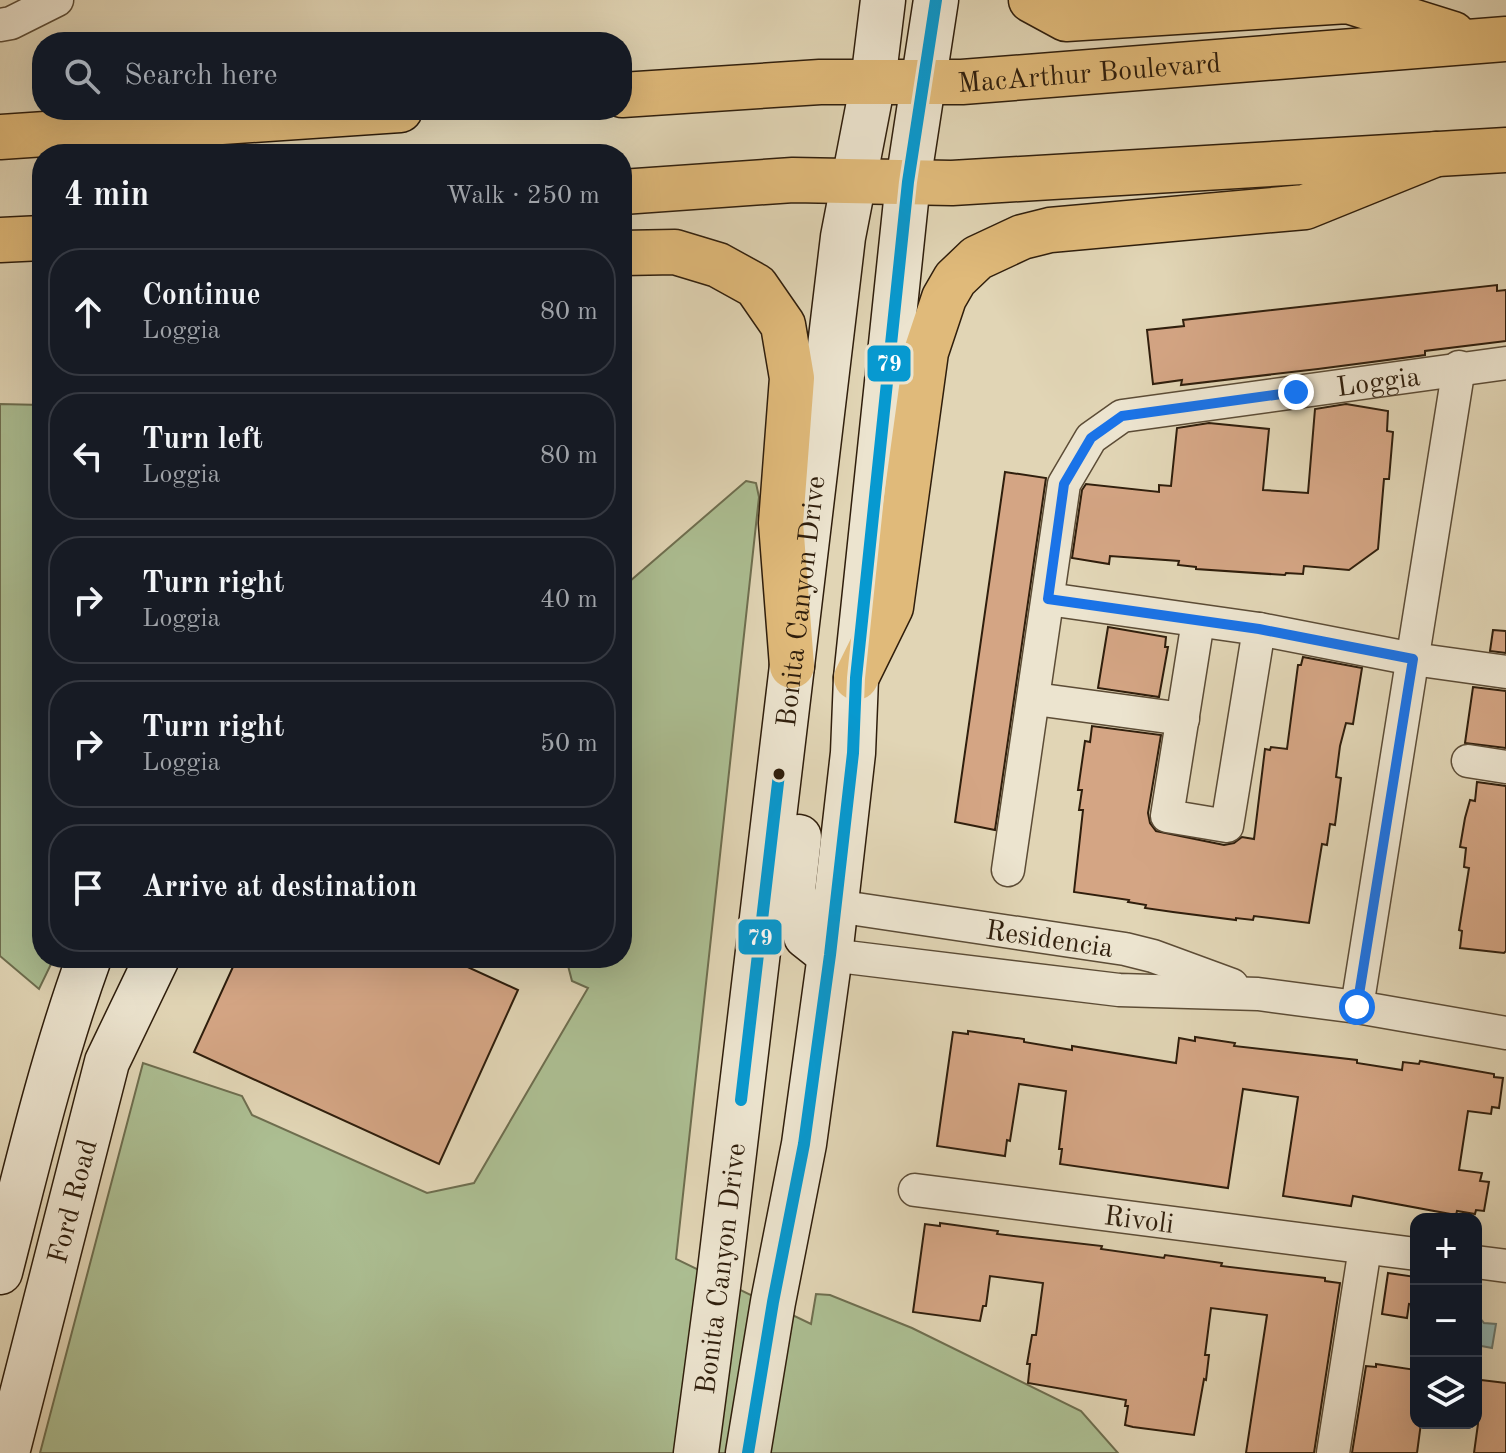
<!DOCTYPE html>
<meta charset="utf-8">
<style>
:root{--surface:#171b24;--page:#20242c;--text:#f1f3f6;--muted:#9ea1a6;--line:#363941}
body{margin:0;font-family:"Old Standard TT",serif;background:var(--page);color:var(--text)}
.controls{position:absolute;right:24px;bottom:24px;display:grid;overflow:hidden;border-radius:16px;box-shadow:0 8px 32px #0002}
.controls button{width:72px;height:72px;display:grid;place-items:center;padding:0;border:0;border-bottom:2px solid var(--line);background:var(--surface);color:var(--text);font:40px sans-serif}
.stop{position:absolute;width:24px;height:24px;margin:-18px;border:6px solid #1a73e8;border-radius:50%;background:#fff}
.stop.end{background:#1a73e8;border-color:#fff;box-shadow:0 2px 8px #0008}
.list{margin:0;padding:0;list-style:none}
h2{display:flex;justify-content:space-between;align-items:center;height:104px;margin:0;padding:0 32px;font-size:34px}
h2 small{font-size:26px;font-weight:400;color:var(--muted)}
.list li{display:grid;grid-template-columns:52px 1fr auto;gap:24px;align-items:center;box-sizing:border-box;height:128px;margin:0 16px 16px;padding:0 16px;border:2px solid var(--line);border-radius:32px}
.list b{display:block;font-size:30px;white-space:nowrap}
.list p{margin:0;font-size:26px;white-space:nowrap;color:var(--muted)}
.list em{font-size:26px;font-style:normal;color:var(--muted)}
.icon{flex:none;width:44px;height:44px;fill:none;stroke:currentColor;stroke-width:2;stroke-linecap:round;stroke-linejoin:round}
.map{position:relative;flex:none;width:1506px;height:1453px;overflow:hidden}
.search{position:absolute;background:var(--surface);box-shadow:0 8px 32px #0002;left:32px;top:32px;width:600px;height:88px;display:flex;align-items:center;gap:20px;box-sizing:border-box;padding:0 28px;border-radius:32px;color:var(--muted);font-size:30px}
.panel{position:absolute;background:var(--surface);box-shadow:0 8px 32px #0002;left:32px;top:144px;width:600px;height:824px;border-radius:32px}
.map>svg:first-child{display:block}
.green{fill:#acbe92;stroke:#6e6e4f;stroke-width:2}
.water{fill:#95b8b3;stroke:#6c7a70;stroke-width:2}
.building{fill:#d4a584;stroke:#2f1e0c;stroke-width:2}
.lines{fill:none;stroke-linecap:round;stroke-linejoin:round}
.street-casing{stroke:#5c4c36;stroke-width:35}
.secondary-casing{stroke:#2f1e0c;stroke-width:47}
.primary-casing{stroke:#2f1e0c;stroke-width:47}
.street{stroke:#ece4cf;stroke-width:32}
.secondary{stroke:#ece4cf;stroke-width:44}
.primary{stroke:#e0ba7a;stroke-width:44}
.bus-1-casing{stroke:#ece4cf;stroke-width:18}
.bus-1{stroke:#0799d0;stroke-width:12}
.route{stroke:#1a73e8;stroke-width:10}
.bus-dot{fill:#2f1e0c;stroke:#ece4cf;stroke-width:3}
.labels{text-anchor:middle;stroke-width:7;stroke-linejoin:round;paint-order:stroke}
.street-label{font-size:28px;fill:#2f1e0c;stroke:#ece4cf}
.line-badge{stroke:#ece4cf;stroke-width:3}
.badge-label{font-size:22px;text-anchor:middle;font-weight:bold;fill:#fff}
</style>
<div class="map">
<svg width="1506" height="1453" viewBox="0 0 1506 1453">
<rect width="100%" height="100%" fill="#e1d5b5"/>
<filter id="stains"><feTurbulence type="fractalNoise" baseFrequency=".0025" numOctaves="4"/><feColorMatrix values="0 0 0 0 .2 0 0 0 0 .09 0 0 0 0 .02 0 0 0 .5 -.17"/></filter>
<radialGradient id="worn" r=".72"><stop offset=".6" stop-color="#630" stop-opacity="0"/><stop offset="1" stop-color="#630" stop-opacity=".3"/></radialGradient>
<g class="green">
<path d="M0,404L42,405V958H54L39,989L0,956Z"/>
<path d="M746,481L756,483L759,497L676,1259L811,1324L816,1294L830,1295L912,1328L1081,1411L1118,1453H40L143,1063L242,1096L252,1115L427,1193L474,1183L588,988L572,981L566,958H622V588Z"/>
</g>
<path class="water" d="M1476,1313L1484,1323L1496,1324L1492,1348L1476,1345Z"/>
<g class="building">
<path d="M1497,285V291L1506,290V341L1425,351V355L1318,369L1181,385L1182,380L1153,384L1147,330L1184,326L1183,320Z"/>
<path d="M1346,404L1388,411L1387,431L1393,432L1389,479H1384L1378,549L1349,570L1304,566L1303,574L1286,573L1285,575L1196,569V567L1178,565L1179,561L1110,556L1109,564L1072,558L1082,490L1086,484L1159,492V485L1171,486L1177,428L1209,423L1269,429L1263,490L1308,493L1315,409Z"/>
<path d="M1005,472L1046,478L995,830L955,822Z"/>
<path d="M1108,627L1166,637L1165,647H1168L1159,697L1098,688Z"/>
<path d="M1493,630L1506,631V653L1490,651Z"/>
<path d="M1303,657L1362,668L1353,724L1346,723L1340,746L1336,777L1341,778L1335,825L1330,824L1327,845L1322,844L1309,923L1254,916L1253,920L1236,918V920L1173,912L1145,908L1146,905L1128,902L1129,900L1074,892L1083,810H1079L1082,790H1078L1085,741L1090,742L1092,726L1161,735L1148,813L1150,823L1156,831L1224,845L1234,843L1242,837L1254,839L1265,749L1270,750L1271,747L1287,749L1298,665H1301Z"/>
<path d="M1473,687L1506,691V748L1465,743Z"/>
<path d="M1477,782L1506,786V951L1504,953L1460,948L1462,931L1459,930L1469,868L1464,867L1466,848L1460,847L1465,818L1470,800L1475,801Z"/>
<path d="M237,958H448L518,990L439,1164L194,1052Z"/>
<path d="M968,1031L1024,1039V1042L1072,1050V1046L1176,1063L1179,1038L1195,1041V1037L1235,1043L1234,1046L1357,1060V1063L1402,1070L1403,1062L1419,1064L1420,1061L1494,1074V1077L1503,1078L1499,1108L1492,1107L1491,1114L1468,1111L1459,1170L1482,1173L1480,1181L1489,1182L1484,1211L1476,1210L1475,1214L1457,1211L1456,1215L1353,1196L1351,1206L1283,1196L1298,1097L1243,1089L1228,1188L1060,1164L1062,1149H1059L1066,1091L1019,1084L1010,1141L1007,1140L1005,1156L937,1146L953,1032L968,1034Z"/>
<path d="M940,1223L998,1231L997,1234L1102,1246L1101,1249L1164,1258L1165,1255L1222,1263L1221,1266L1325,1278V1281L1340,1283L1314,1453H1246L1267,1315L1211,1308L1205,1355H1209L1206,1380L1204,1379L1194,1435L1133,1427L1125,1425L1128,1406H1125L1126,1400L1028,1383L1030,1364H1027L1032,1335H1036L1043,1283L990,1276L986,1306H983L980,1321L913,1312L925,1224L940,1226Z"/>
<path d="M1388,1273L1416,1277V1305L1409,1304L1407,1318L1382,1314Z"/>
<path d="M1376,1364L1416,1370V1423H1421L1417,1453H1352L1366,1366L1376,1367Z"/>
<path d="M1481,1380L1506,1383V1453H1474L1478,1424L1476,1382H1480Z"/>
</g>
<g class="lines">
<g class="street-casing">
<g id="street">
<path d="M0,25L11,23L57,0"/>
<path d="M1048,599L1259,629L1413,659L1506,672"/>
<path d="M1198,621L1167,816L1227,826L1259,629"/>
<path d="M1035,699L1183,719"/>
<path d="M1468,761L1506,767"/>
<path id="s1" d="M1008,870L1064,484L1091,438L1122,416L1506,363"/>
<path id="s2" d="M836,906L1125,949L1153,956L1232,985"/>
<path d="M830,955L1119,990L1258,994L1357,1007L1506,1033"/>
<path d="M1357,1007L1459,367"/>
<path id="s3" d="M915,1190L1416,1254"/>
<path d="M1476,1262L1506,1266"/>
<path d="M1333,1453L1365,1248"/>
</g>
</g>
<g class="secondary-casing">
<g id="secondary">
<path d="M799,837L793,890L806,936L830,955"/>
<path d="M0,1272C27,1166 52,1060 89,958"/>
<path id="s4" d="M7,1453L107,1062L157,958"/>
<path id="s5" d="M696,1453L719,1279L843,237L873,82L883,0"/>
<path d="M748,1453L773,1302L804,1144L830,955L853,753L856,678L908,182L936,0"/>
</g>
</g>
<g class="primary-casing">
<g id="primary">
<path d="M1031,0L1066,19L1348,1L1453,34"/>
<path id="s6" d="M622,95L820,82H962L1506,39"/>
<path d="M0,137L400,110"/>
<path d="M622,192L793,180L952,183L1506,150"/>
<path d="M0,240L42,238"/>
<path d="M622,253L675,252L718,265L756,286L783,325L792,378L781,523L792,666"/>
<path d="M856,678L891,607L926,352L944,298L955,279L977,258L1022,237L1050,230L1305,207L1436,154"/>
</g>
</g>
<use href="#street" class="street"/>
<use href="#secondary" class="secondary"/>
<use href="#primary" class="primary"/>
<g class="bus-1-casing">
<g id="bus-1">
<path d="M741,1100L779,774"/>
<path d="M748,1453L773,1302L804,1144L830,955L853,753L856,678L908,182L936,0"/>
</g>
</g>
<use href="#bus-1" class="bus-1"/>
</g>
<g class="lines">
<path class="route" d="M1296,392L1122,416L1091,438L1064,484L1048,599L1259,629L1413,659L1357,1007"/>
</g>
<circle class="bus-dot" cx="779" cy="774" r="7"/>
<g class="labels">
<g class="street-label">
<text dy="10" stroke="none"><textPath href="#s6" startOffset="468">MacArthur Boulevard</textPath></text>
<text dy="10" stroke="none"><textPath href="#s1" startOffset="740">Loggia</textPath></text>
<text dy="10" stroke="none"><textPath href="#s5" startOffset="858">Bonita Canyon Drive</textPath></text>
<text dy="10" stroke="none"><textPath href="#s2" startOffset="216">Residencia</textPath></text>
<text dy="10" stroke="none"><textPath href="#s4" startOffset="260">Ford Road</textPath></text>
<text dy="10" stroke="none"><textPath href="#s3" startOffset="226">Rivoli</textPath></text>
<text dy="10" stroke="none"><textPath href="#s5" startOffset="186">Bonita Canyon Drive</textPath></text>
</g>
</g>
<g class="line-badge">
<rect x="866" y="344" width="46" height="39" rx="8" fill="#0799d0"/>
<rect x="737" y="918" width="46" height="38" rx="8" fill="#0799d0"/>
</g>
<g class="badge-label">
<text x="889" y="371">79</text>
<text x="760" y="945">79</text>
</g>
<rect width="100%" height="100%" filter="url(#stains)"/>
<rect width="100%" height="100%" fill="url(#worn)"/>
</svg>
<div class="controls">
<button>+</button>
<button>−</button>
<button><svg class="icon" aria-label="layers" viewBox="0 0 24 24"><path d="M12 4l9 5-9 5-9-5zM3 14l9 5 9-5"/></svg></button>
</div>
<div class="stop" style="left:1357px;top:1007px"></div>
<div class="stop end" style="left:1296px;top:392px"></div>
<div class="search"><svg class="icon" aria-label="search" viewBox="0 0 24 24"><circle cx="10" cy="10" r="6"/><path d="M15 15l6 6"/></svg>Search here</div>
<section class="panel">
<h2>4 min<small>Walk · 250 m</small></h2>
<ul class="list">
<li><svg class="icon" aria-label="ahead" viewBox="0 0 24 24"><path d="M12 20V5M6 11l6-6 6 6"/></svg><div><b>Continue</b><p>Loggia</p></div><em>80 m</em></li>
<li><svg class="icon" aria-label="left" viewBox="0 0 24 24"><path d="M17 20v-9H6M10 6l-5 5 5 5"/></svg><div><b>Turn left</b><p>Loggia</p></div><em>80 m</em></li>
<li><svg class="icon" aria-label="right" viewBox="0 0 24 24"><path d="M7 20v-9h11M14 6l5 5-5 5"/></svg><div><b>Turn right</b><p>Loggia</p></div><em>40 m</em></li>
<li><svg class="icon" aria-label="right" viewBox="0 0 24 24"><path d="M7 20v-9h11M14 6l5 5-5 5"/></svg><div><b>Turn right</b><p>Loggia</p></div><em>50 m</em></li>
<li><svg class="icon" aria-label="arrive" viewBox="0 0 24 24"><path d="M6 21V4h12l-3 4 3 4H6"/></svg><div><b>Arrive at destination</b></div></li>
</ul>
</section>
</div>
